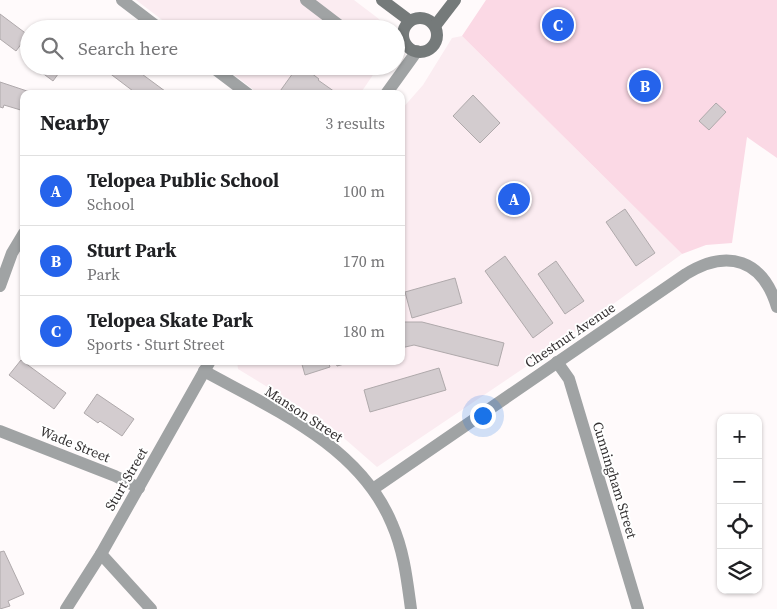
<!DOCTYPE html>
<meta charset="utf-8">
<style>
:root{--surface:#fff;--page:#f6f6f6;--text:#202124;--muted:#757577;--line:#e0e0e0;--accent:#2563eb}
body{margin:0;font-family:"Source Serif 4",serif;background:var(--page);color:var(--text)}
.controls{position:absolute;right:15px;bottom:15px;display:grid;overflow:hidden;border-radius:10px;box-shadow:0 1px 4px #0004}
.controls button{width:45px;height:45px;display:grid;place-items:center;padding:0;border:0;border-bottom:1px solid var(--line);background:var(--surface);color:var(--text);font:25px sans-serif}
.you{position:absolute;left:482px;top:415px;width:18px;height:18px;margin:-12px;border:4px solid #fff;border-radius:50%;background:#1a73e8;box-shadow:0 0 0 8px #1a73e833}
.badge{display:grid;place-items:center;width:32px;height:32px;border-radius:50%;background:var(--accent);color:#fff;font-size:16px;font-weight:700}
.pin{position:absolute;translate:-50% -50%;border:2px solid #fff;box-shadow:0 1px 5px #0006}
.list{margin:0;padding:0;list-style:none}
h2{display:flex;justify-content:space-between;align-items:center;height:65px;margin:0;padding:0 20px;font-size:21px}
h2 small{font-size:16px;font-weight:400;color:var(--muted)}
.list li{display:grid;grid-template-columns:32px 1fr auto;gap:15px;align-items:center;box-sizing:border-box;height:70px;padding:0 20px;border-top:1px solid var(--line)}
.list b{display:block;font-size:19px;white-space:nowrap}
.list p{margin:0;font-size:16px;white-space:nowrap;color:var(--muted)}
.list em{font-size:16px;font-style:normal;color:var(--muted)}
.icon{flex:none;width:28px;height:28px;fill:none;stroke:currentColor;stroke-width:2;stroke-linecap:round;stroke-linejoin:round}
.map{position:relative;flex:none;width:777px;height:609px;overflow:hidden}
.search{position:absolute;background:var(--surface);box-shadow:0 1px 4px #0004;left:20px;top:20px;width:385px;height:55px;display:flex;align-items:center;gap:12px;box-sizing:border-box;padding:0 18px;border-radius:28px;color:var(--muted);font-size:19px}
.panel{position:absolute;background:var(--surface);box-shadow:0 1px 4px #0004;left:20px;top:90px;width:385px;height:275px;border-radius:10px}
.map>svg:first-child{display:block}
.built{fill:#fbecf1}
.green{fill:#fbd9e5}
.building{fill:#d3cccf;stroke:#afa9ab}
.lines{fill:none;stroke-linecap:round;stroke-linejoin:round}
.street{stroke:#a0a3a4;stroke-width:12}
.secondary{stroke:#757a7a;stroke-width:12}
.labels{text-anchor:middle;stroke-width:4;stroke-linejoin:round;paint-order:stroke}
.street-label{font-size:14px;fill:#343132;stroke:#fff}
</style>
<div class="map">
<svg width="777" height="609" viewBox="0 0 777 609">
<rect width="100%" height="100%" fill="#fffafb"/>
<g class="built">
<path d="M136,0H354L379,19L385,29H174Z"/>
<path d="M462,36L682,254L536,360L377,467L329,425L238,369L237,361H401V110L423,85L452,38Z"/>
<path d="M223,66H379L360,94H259Z"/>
</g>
<path class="green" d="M486,0H777V158L747,137L732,243L706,245L682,254L462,36Z"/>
<g class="building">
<path d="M0,14L28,35L16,51L0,39Z"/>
<path d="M39,66H64L53,81L37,69Z"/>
<path d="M100,66H131L169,94H137Z"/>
<path d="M298,66H302L319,79L318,80L335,92L334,94H278Z"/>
<path d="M0,82L36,94H24V111L4,105L3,108L0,107Z"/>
<path d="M473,95L500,123L480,143L453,116Z"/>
<path d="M716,103L726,112L709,130L699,121Z"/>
<path d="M625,209L655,253L636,266L606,222Z"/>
<path d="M505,256L553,323L533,338L485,271Z"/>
<path d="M556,261L584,301L565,314L538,274Z"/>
<path d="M455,278L462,303L412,318L405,292Z"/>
<path d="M405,322H422L504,343L498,366L414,345L401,348V323Z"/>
<path d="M21,360L66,393L54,409L9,375Z"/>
<path d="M301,361H328L330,367L305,375Z"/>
<path d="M335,361H355L337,366Z"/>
<path d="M439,368L446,390L370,412L364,390Z"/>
<path d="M97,394L134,419L122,436L100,421L98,423L84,413Z"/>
<path d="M4,551L24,594L8,601L10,606L0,609V552Z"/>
</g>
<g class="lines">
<g class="street">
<path d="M122,0L160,29"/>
<path d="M306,0L344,29"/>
<path d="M211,66L248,94"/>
<path d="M386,94L417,51"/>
<path d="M0,286L12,253L24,233"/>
<path d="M557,362L569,379L638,609"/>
<path d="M204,371C273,409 360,446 392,524C404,551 407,580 411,609"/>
<path d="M0,431L115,476L139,488"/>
<path d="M373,489L686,274C728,248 763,260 777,307"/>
<path d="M101,554L151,609"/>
<path d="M66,609L101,554L210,361"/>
</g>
<g class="secondary">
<path d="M382,0L410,21"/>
<circle cx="420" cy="35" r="17"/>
<path d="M435,26L455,0"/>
</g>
</g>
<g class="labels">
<g class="street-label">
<text transform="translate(570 335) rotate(-34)" y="5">Chestnut Avenue</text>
<text transform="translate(304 414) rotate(33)" y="5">Manson Street</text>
<text transform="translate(75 444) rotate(22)" y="5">Wade Street</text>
<text transform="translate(126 479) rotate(-60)" y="5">Sturt Street</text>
<text transform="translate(615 480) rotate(73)" y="5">Cunningham Street</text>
</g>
</g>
</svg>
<div class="controls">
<button>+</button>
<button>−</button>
<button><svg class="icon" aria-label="locate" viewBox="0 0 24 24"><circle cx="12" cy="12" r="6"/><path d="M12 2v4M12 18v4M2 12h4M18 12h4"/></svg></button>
<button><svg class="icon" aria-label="layers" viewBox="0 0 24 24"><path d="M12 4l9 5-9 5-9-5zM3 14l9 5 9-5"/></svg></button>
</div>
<div class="you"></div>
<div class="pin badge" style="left:514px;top:199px">A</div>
<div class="pin badge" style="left:645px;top:86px">B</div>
<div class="pin badge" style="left:558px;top:25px">C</div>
<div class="search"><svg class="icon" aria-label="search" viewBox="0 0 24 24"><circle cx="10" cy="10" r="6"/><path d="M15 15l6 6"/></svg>Search here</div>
<section class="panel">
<h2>Nearby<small>3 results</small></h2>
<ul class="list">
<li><span class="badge">A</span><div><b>Telopea Public School</b><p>School</p></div><em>100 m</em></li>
<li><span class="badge">B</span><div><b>Sturt Park</b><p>Park</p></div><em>170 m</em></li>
<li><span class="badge">C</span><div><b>Telopea Skate Park</b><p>Sports · Sturt Street</p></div><em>180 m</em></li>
</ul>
</section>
</div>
